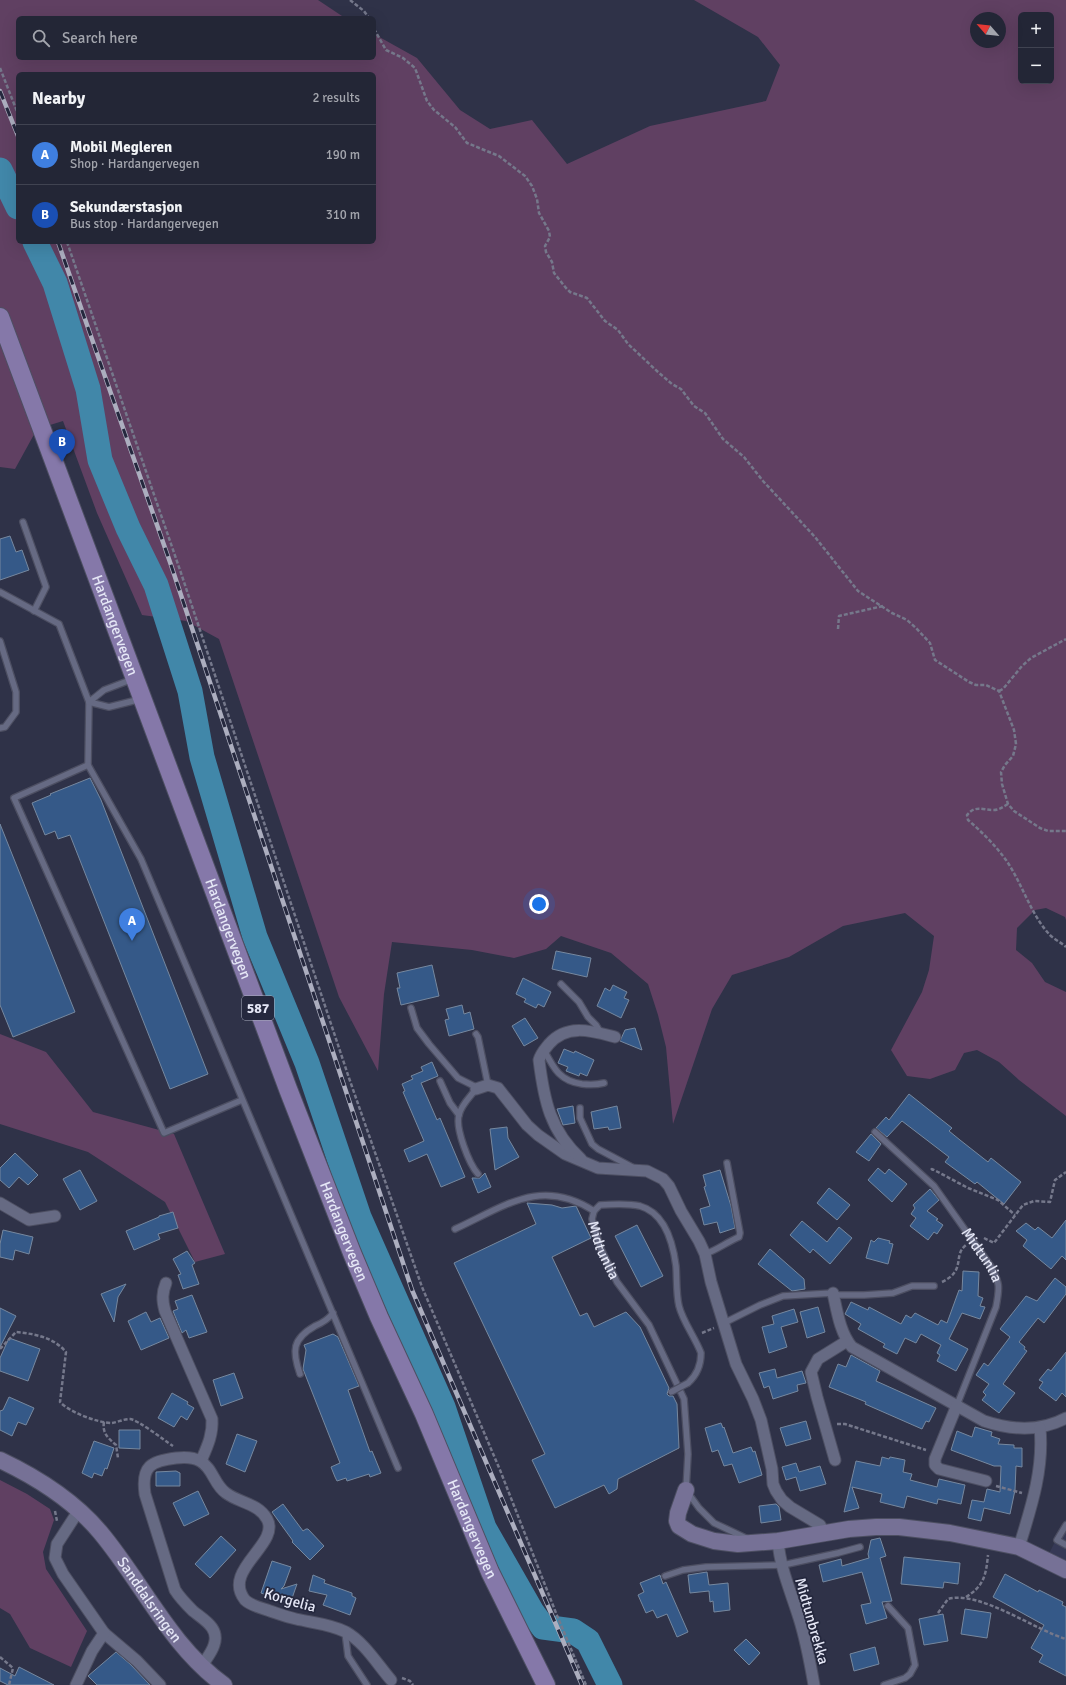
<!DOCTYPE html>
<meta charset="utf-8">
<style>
:root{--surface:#232636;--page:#2f3242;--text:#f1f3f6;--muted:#a3a5ad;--line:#404351;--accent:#8bbbb9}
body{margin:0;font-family:Signika,sans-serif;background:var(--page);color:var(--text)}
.controls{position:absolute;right:12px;top:12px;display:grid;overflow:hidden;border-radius:6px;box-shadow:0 4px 16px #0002}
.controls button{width:36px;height:36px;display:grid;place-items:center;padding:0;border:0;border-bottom:1px solid var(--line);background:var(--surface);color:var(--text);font:20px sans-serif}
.compass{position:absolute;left:970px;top:12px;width:36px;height:36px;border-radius:50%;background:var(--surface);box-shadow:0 4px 16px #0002;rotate:298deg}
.you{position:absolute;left:539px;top:904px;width:14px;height:14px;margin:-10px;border:3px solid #fff;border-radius:50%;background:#1a73e8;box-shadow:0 0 0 6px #1a73e833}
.badge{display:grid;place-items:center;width:26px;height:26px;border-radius:50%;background:var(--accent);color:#fff;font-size:13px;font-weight:700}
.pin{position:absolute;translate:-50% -33px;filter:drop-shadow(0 1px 2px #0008)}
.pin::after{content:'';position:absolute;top:21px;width:14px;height:12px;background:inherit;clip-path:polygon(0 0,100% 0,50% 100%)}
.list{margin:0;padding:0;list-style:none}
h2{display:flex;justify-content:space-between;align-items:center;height:52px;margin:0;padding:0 16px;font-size:17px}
h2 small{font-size:13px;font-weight:400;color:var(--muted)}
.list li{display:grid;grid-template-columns:26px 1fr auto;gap:12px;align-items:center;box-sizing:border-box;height:60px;padding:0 16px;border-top:1px solid var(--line)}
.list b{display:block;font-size:15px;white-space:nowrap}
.list p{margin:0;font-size:13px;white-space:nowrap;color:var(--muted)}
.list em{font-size:13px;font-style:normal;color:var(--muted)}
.icon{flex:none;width:22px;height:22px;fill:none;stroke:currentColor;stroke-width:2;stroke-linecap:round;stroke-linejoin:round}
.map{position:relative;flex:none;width:1066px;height:1685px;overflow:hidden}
.search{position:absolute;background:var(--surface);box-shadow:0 4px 16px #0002;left:16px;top:16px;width:360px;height:44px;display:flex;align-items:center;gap:10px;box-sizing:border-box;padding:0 14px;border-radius:6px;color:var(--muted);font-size:15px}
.panel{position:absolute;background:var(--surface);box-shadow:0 4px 16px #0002;left:16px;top:72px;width:360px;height:172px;border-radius:6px}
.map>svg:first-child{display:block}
.built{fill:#363956}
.green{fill:#604062;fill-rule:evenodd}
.water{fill:#4187a9;stroke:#72a4c0}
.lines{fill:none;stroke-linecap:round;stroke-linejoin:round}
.river{stroke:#4187a9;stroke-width:25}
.building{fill:#355988;stroke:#76889f}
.lane-casing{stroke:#4d4f62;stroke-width:8}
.street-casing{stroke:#4d4f62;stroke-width:13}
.secondary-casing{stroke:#4d4f62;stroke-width:18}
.primary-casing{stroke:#4d4f62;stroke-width:20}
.path{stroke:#75788b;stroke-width:2.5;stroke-dasharray:4 2;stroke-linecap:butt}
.lane{stroke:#666a83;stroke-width:5.5}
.street{stroke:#666a83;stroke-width:11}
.secondary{stroke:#767196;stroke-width:16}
.primary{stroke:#8578a9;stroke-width:18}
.rail-casing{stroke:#acaebf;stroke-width:4.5}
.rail{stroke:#25283e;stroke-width:3;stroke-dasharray:9;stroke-linecap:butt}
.lane-bridge-casing{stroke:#4d4f62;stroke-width:8;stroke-linecap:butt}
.lane-bridge{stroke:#666a83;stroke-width:5.5}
.labels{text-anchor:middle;stroke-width:3.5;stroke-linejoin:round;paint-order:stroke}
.shield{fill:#25283e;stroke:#abaebf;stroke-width:1}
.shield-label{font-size:14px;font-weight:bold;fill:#e5e7f6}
.street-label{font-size:15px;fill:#e5e7f6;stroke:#25283e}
</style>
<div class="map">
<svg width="1066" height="1685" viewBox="0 0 1066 1685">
<rect width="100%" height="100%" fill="#2f3248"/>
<path class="built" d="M1066,1519V1572L1046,1560Z"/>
<g class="green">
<path d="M0,0H318L345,18H18V58H374V34L417,58L460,110L490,129L532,120L567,164L650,126L766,101L780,65L758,37L694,0H1066V920L1065,917L1046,908L1035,910L1017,928L1016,950L1032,963L1045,982L1066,992V1116L1019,1080L999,1062L977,1050L964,1053L955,1070L930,1079L907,1076L891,1050L922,992L929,970L934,936L905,913L843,926L789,957L732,975L712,1009L673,1124L666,1047L658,1015L648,984L611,953L561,936L546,949L514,958L472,950L392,942L384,994L378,1071L339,997L219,639L186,621L142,615L97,513L63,421L37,429L15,469L0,467ZM1021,15H1051V81H1021ZM976,18H1000V42H976ZM18,74H374V242H18Z"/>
<path d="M0,1034L46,1052L93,1112L174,1134L225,1254L195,1262L165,1202L88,1152L0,1124Z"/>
<path d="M0,1480L27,1494L50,1509L54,1520L43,1552L46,1569L87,1631L71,1667L30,1648L10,1614L0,1608Z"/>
</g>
<path class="water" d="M565,1624L588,1631L599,1648L616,1685H599L589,1654L581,1642L570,1636Z"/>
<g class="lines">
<g class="river">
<path d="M0,170L18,207"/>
<path d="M35,242L55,283L88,389L100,460L128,528L156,585L190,691L202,757L255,937L307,1063L359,1217L443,1407L484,1528L532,1612L543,1627L573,1631L588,1641L610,1685"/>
</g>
</g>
<g class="building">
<path d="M10,536L16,552L22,550L29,570L0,580V539Z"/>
<path d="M90,778L101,800L208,1074L170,1089L70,835L58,839L55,831L45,835L32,803L51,795L50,794Z"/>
<path d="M0,824L75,1012L13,1037L0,1005Z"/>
<path d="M556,951L591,958L587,977L552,969Z"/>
<path d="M432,965L439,996L401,1005L397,988H400L397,973Z"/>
<path d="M523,978L551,992L544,1007L538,1004L536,1008L524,1002L526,999L516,994Z"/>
<path d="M613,985L627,992L624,998L629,1000L621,1018L597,1006L605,988L610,991Z"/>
<path d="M462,1005L464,1014L470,1012L474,1029L449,1036L445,1020L449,1019L446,1009Z"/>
<path d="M525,1018L538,1038L524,1046L512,1026Z"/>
<path d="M635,1028L642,1050L620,1041L625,1030Z"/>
<path d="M564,1049L574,1053L575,1051L594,1060L587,1076L580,1073L579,1076L566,1071L568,1067L558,1063Z"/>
<path d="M432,1062L438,1076L421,1083L437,1120L440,1118L465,1177L441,1187L427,1154L409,1162L404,1150L424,1141L403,1092L405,1091L402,1084L413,1079L411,1076L423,1071L421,1067Z"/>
<path d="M909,1094L952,1128L949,1131L960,1140L988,1162L991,1158L1021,1182L1004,1204L977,1182L975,1184L945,1162L949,1157L902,1121L887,1137L876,1128L886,1117L889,1120Z"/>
<path d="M573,1106L575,1123L563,1125L557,1109Z"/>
<path d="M617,1106L621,1128L609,1130L608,1127L594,1129L591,1112Z"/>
<path d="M507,1127L508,1138L519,1157L495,1170L490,1129Z"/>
<path d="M871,1134L881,1144L869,1161L856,1152Z"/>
<path d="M15,1153L38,1175L28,1185L19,1177L9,1188L0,1180V1168Z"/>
<path d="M878,1168L885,1174L889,1169L907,1184L892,1202L868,1180Z"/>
<path d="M80,1170L97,1201L80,1210L63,1179Z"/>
<path d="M720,1170L731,1206L735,1228L720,1233L717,1222L704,1225L700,1209L710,1206L704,1187L706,1186L703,1175Z"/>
<path d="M485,1173L491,1187L478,1193L472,1178H480Z"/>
<path d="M829,1188L850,1205L837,1220L817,1203Z"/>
<path d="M930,1189L939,1200L927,1211L938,1219L936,1220L943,1225L937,1234L934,1232L928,1240L910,1226L916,1218L911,1214L915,1208L913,1205Z"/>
<path d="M527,1203L552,1205L562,1208L576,1206L591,1238L552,1257L580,1316L587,1313L594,1327L626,1312L640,1327L669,1388L667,1394L669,1396H673L677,1404L679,1448L618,1479L617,1489L609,1494L604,1485L555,1508L532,1460L545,1454L454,1263L536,1224Z"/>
<path d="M173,1212L178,1228L158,1234L160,1239L134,1250L126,1231L159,1217V1216Z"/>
<path d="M1066,1220V1260L1062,1256L1051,1269L1023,1246L1027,1240L1016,1231L1026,1223L1035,1230L1038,1227L1052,1238Z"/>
<path d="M802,1221L827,1242L839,1227L852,1238L830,1264L813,1249L810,1253L790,1235Z"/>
<path d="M637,1225L663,1276L641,1287L615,1236Z"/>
<path d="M3,1230L33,1237L29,1254L15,1250L13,1260L0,1257V1244Z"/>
<path d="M878,1238L890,1241L889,1243L893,1244L888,1264L866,1258L871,1240L874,1242Z"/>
<path d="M770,1249L804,1279L805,1289L792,1291L758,1264Z"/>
<path d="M187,1251L195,1263L192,1265L199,1284L183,1289L178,1275L181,1274L173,1259Z"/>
<path d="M963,1271L979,1272L978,1296L983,1298L980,1306L985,1307L980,1319L962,1313L949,1339L968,1349L956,1371L937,1361L940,1355L937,1353L941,1345L921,1334L916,1343L905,1338L897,1354L883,1347L885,1344L858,1329L861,1324L845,1314L851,1302L868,1310L869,1307L901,1324L906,1315L911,1318L915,1313L938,1325L941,1320L947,1323L959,1290L962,1291Z"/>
<path d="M1055,1278L1066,1287V1294L1044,1323L1038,1318L1019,1342L1025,1347L1024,1349L1027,1351L1003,1384L1015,1393L999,1413L982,1400L986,1395L983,1392L989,1384L976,1375L984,1363L988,1366L1010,1337L1000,1329L1026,1296L1037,1301Z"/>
<path d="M126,1284L118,1297L114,1322L101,1294Z"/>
<path d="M192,1295L207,1332L189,1338L186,1330L182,1333L173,1311L178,1309L175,1301Z"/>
<path d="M818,1307L825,1332L807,1338L800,1312Z"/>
<path d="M0,1308L16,1316L0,1347Z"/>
<path d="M794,1309L798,1322L781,1327L787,1347L769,1353L762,1327L774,1324L772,1316Z"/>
<path d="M146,1312L151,1322L160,1318L169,1338L141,1350L128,1321Z"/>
<path d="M333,1334L338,1337L359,1386L348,1390L370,1452L372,1451L381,1473L370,1477L369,1474L347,1481L346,1478L337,1481L335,1477L331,1467L340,1463L303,1369L306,1350L304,1345Z"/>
<path d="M9,1338L40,1349L28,1381L0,1371V1358Z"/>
<path d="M1066,1352V1397L1062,1393L1056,1401L1039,1388L1043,1382L1039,1380L1048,1369L1051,1371Z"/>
<path d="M851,1355L880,1371L876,1381L936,1408L929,1422L926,1421L922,1429L865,1404L866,1402L829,1387L838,1364L846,1367Z"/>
<path d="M775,1369L777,1378L802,1371L806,1383L797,1385L798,1391L773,1399L769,1386L764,1388L759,1373Z"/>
<path d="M234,1373L243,1398L221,1406L213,1380Z"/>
<path d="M172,1393L188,1402L187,1404L194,1408L187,1420L181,1416L174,1427L158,1418Z"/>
<path d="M9,1397L34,1408L26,1425L18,1422L12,1436L0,1430V1411L3,1410Z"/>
<path d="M806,1421L811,1439L786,1446L780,1428Z"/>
<path d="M721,1423L723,1428L724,1427L733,1453L751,1447L753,1452L755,1451L762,1475L739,1483L732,1464L724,1466L718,1450L712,1452L705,1428Z"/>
<path d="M975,1427L992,1432L991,1436L1000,1439L998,1444L1014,1445V1448H1022V1467L1016,1466L1015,1490L1010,1514L984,1508L981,1521L968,1518L972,1500L984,1502L987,1489L1000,1492L1001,1466H994L951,1450L957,1431L972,1437Z"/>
<path d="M119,1430H140V1449L119,1448Z"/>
<path d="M237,1434L257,1441L245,1472L226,1464Z"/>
<path d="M94,1441L114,1448L107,1469L105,1468L102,1476L94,1473L92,1478L82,1473Z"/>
<path d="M882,1457L889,1459L890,1457L905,1460L903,1472L912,1474L910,1480L937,1487L939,1479L965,1485L961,1504L938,1499L937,1504L907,1496L904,1508L880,1502L882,1494L852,1487L859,1508L844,1512L856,1461L880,1466Z"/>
<path d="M796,1463L799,1472L820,1466L826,1484L800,1491L796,1477L786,1480L782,1467Z"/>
<path d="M176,1471L180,1473V1486H156V1472Z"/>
<path d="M198,1491L209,1514L184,1526L173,1503Z"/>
<path d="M283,1504L303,1531L306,1529H308L324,1546L310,1560L292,1542L293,1541L272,1512Z"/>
<path d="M776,1504L779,1507L781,1520L761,1523L759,1506Z"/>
<path d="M221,1536L236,1550L210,1578L195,1564Z"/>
<path d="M880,1538L886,1556L880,1558L892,1601L882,1602L887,1618L866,1624L861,1605L871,1603L862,1572L823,1582L819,1565L841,1559L842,1566L869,1558L868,1554L871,1540Z"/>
<path d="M904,1557L960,1563L958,1584L944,1582L943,1588L901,1584Z"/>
<path d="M272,1561L291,1567L284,1586L281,1589L297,1584L290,1604L261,1593Z"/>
<path d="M707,1572L709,1585L728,1583L730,1610L714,1612L713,1601L710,1602L709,1591L690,1593L688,1575Z"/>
<path d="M1005,1574L1038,1592L1039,1590L1063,1602L1062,1605L1066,1607V1676L1039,1662L1043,1655L1031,1648L1044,1625L993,1597Z"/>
<path d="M313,1575L325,1580L324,1583L352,1593V1596L356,1598L350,1615L323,1605L327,1595L309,1591Z"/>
<path d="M660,1575L663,1584L666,1582L688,1632L677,1637L667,1614L657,1618L653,1610L646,1613L638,1595L644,1592L640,1583Z"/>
<path d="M965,1609L991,1613L987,1638L961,1634Z"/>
<path d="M943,1614L948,1641L924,1645L919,1619Z"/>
<path d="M746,1639L760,1653L749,1665L734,1650Z"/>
<path d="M875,1647L879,1664L854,1671L850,1654Z"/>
<path d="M116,1652L130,1664L150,1685H97L88,1676Z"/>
<path d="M19,1667L54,1685H8L0,1681V1668L15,1676Z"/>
</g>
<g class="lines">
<g class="lane-casing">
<g id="lane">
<path d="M23,522L46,587L34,611"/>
<path d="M0,592L59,624L89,702L88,765L141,859L398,1468"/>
<path d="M0,641L16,692V712L5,727L0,728"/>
<path d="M89,702L109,707L141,699"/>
<path d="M89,702L104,690L133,679"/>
<path d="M88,765L14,798L164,1133L242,1100"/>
<path d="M561,984L579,1002L588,1017L596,1025L599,1030L598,1032"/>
<path d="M411,1008L417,1028L429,1044L458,1078L474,1086L476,1089C470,1097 461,1105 459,1115C455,1128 469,1164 478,1174"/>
<path d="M476,1034L478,1037L488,1085"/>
<path d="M544,1050C554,1069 560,1081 582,1084C591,1085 596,1085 604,1083"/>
<path d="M440,1081L450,1103L459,1115"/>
<path d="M580,1108V1118L592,1144L598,1149L632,1167"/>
<path id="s1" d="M875,1132L934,1186L990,1265C1000,1283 1000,1286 996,1307L957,1405"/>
<path d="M455,1229C505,1206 541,1177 594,1211"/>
<path d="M705,1254C717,1250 727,1242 739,1237L740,1233L727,1163"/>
<path d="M724,1323L760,1305L783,1296L833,1293L839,1295H864L893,1293L912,1286H934"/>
<path d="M300,1374C292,1351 292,1339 315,1326C322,1323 328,1320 333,1313"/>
<path id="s2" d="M688,1383C697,1375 701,1366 701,1353C695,1337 683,1322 679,1306C676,1293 677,1279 676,1266C673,1243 665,1213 640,1206C627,1203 613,1204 600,1205L594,1211L592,1219L600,1247L617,1282L649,1325L684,1399L688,1454L686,1490L699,1508L714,1523L748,1539"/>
<path d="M1066,1525L1057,1540L1066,1545"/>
<path d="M665,1576L683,1570L706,1567L783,1565L838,1553L860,1547"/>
<path d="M345,1632L348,1656L367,1685"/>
<path d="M884,1685L905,1678L910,1674L915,1665L908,1628L888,1606"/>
</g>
</g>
<g class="street-casing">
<g id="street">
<path d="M476,1089L488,1085L498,1088L527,1125L538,1135L565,1154L598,1168L647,1171L663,1179L669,1186L681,1211L699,1241L705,1254L711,1282L736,1364L753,1399L761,1420L772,1469L773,1484L776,1491L782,1500L790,1507L820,1525L824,1533"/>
<path d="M581,1159C550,1131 544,1100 539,1060C541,1053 545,1049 549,1044C567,1023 592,1031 615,1037"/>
<path d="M0,1203L29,1220L55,1216"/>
<path d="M166,1283C162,1293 162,1300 165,1311L212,1419C213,1435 207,1447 201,1461"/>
<path d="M833,1293C837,1311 840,1333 852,1347L984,1421C1011,1430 1040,1432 1066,1418"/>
<path d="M957,1405L935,1459V1465L939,1469L986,1481"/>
<path d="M835,1460L817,1397L811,1372L818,1359L847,1341"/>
<path d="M778,1541C780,1568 791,1592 799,1618C806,1640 810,1662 814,1685"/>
<path d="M1019,1547C1031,1508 1044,1469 1040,1428"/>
<path d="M104,1633L137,1661L160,1685"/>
<path d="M202,1666C206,1659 212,1652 214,1645C220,1628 204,1620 193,1611C186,1604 180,1598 175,1590L145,1494C141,1466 151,1461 176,1458C184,1457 193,1457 200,1461C213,1468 214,1485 226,1493C239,1503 258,1503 267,1519C281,1544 221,1570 245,1600C251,1606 262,1608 270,1611C279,1614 287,1617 296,1619C313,1623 330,1624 346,1632C364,1642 378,1665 391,1680"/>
<path d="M76,1685L92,1651L104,1633L63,1574L55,1558L57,1544L79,1510"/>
</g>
</g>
<g class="secondary-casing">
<g id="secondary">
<path id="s3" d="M0,1460C38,1478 73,1500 100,1532C142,1582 170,1646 224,1685"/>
<path d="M686,1490L678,1513L677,1521L679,1526L692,1534L714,1541L738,1544L778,1541L849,1529L876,1527H899L950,1533L1019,1547L1066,1570"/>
</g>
</g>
<g class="primary-casing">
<g id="primary">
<path id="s4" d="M0,317L288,1089L352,1253L379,1317L424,1414L490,1572L546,1685"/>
</g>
</g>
<g class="path">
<path d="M350,0L364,11L369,18"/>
<path d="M374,29L386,50L403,58L415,68L427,101L434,110L455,127L467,143L499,156L525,176L532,186L537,199L539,213L549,231L550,237L545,246L546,252L552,262L554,273L566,288L570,292L587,298L605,321L618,330L628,344L658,372L672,384L681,389L694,406L705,413L723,439L744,457L763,481L815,537L858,591L892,613L907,620L916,628L930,643L935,660L969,682L976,685H986L999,691L1014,730L1016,744L1013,756L1005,765L1001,772L1002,784L1008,804L1014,811L1040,828L1048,831H1066"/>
<path d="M0,68L18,114"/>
<path d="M67,242L181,573L349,1078L422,1287L500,1470L556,1613L586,1685"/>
<path d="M838,629L839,616L883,606"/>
<path d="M999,691L1003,689L1022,666L1031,658L1066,639"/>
<path d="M1008,804C1003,807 999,810 994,810C982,810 975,805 967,815L968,820C982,832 995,845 1006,860C1022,883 1030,913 1049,934C1053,939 1061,942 1066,947"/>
<path d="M931,1170L932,1169L938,1172L968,1188L998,1200L1015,1215"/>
<path d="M984,1238L994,1243L1023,1205L1034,1201L1050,1202L1055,1180L1066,1172"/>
<path d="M942,1282C967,1270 952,1256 966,1245"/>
<path d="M702,1333L714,1328"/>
<path d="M0,1349L16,1332C35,1334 53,1337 66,1352L60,1402C69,1412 98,1423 112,1423C118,1422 124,1419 130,1419C138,1420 164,1440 173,1446"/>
<path d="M104,1422C102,1433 108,1438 116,1445L118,1458"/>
<path d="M837,1424H845L926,1450"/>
<path d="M996,1486L1022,1493"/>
<path d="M55,1511L57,1521"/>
<path d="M966,1597C984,1586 986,1575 988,1555"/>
<path d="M938,1613L948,1599C979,1590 1035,1630 1066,1639"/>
<path d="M0,1657L13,1668L9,1685"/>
<path d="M402,1678L410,1681L413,1685"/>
</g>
<use href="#lane" class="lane"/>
<use href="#street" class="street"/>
<use href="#secondary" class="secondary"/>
<use href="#primary" class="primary"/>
<g class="rail-casing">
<g id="rail">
<path d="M0,91L18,136"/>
<path d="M58,242L171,565L412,1290L582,1685"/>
</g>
</g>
<use href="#rail" class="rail"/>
<g class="lane-bridge-casing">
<path id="lane-bridge" d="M671,1392L688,1383"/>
</g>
<use href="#lane-bridge" class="lane-bridge"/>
</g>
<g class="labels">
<rect class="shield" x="242" y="996" width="32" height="24" rx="3"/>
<g class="shield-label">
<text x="258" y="1013">587</text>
</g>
<g class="street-label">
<text dy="5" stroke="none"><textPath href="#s4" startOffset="329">Hardangervegen</textPath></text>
<text dy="5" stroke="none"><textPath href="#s4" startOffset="653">Hardangervegen</textPath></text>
<text dy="5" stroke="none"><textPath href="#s4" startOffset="977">Hardangervegen</textPath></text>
<text dy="5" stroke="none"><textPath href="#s2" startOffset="290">Midtunlia</textPath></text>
<text dy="5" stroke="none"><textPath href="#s1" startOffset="164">Midtunlia</textPath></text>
<text dy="5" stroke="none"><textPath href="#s4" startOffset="1301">Hardangervegen</textPath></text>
<text dy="5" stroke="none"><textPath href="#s3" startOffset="208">Sanddalsringen</textPath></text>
<text transform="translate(290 1600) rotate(16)" y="5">Korgelia</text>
<text transform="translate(812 1621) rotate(74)" y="5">Midtunbrekka</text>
</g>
</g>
</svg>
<div class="controls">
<button>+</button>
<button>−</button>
</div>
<svg class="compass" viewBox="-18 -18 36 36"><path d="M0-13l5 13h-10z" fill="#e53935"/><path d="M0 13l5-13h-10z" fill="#a3a5ad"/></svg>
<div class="you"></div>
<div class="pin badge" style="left:132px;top:941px;background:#3f7fe0">A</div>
<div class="pin badge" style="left:62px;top:462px;background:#1a4fb4">B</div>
<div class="search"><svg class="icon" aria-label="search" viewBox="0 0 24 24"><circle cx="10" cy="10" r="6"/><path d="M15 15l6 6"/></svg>Search here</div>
<section class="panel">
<h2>Nearby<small>2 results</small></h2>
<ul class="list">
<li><span class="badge" style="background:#3f7fe0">A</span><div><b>Mobil Megleren</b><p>Shop · Hardangervegen</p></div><em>190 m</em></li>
<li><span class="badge" style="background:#1a4fb4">B</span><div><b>Sekundærstasjon</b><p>Bus stop · Hardangervegen</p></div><em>310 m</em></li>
</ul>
</section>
</div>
